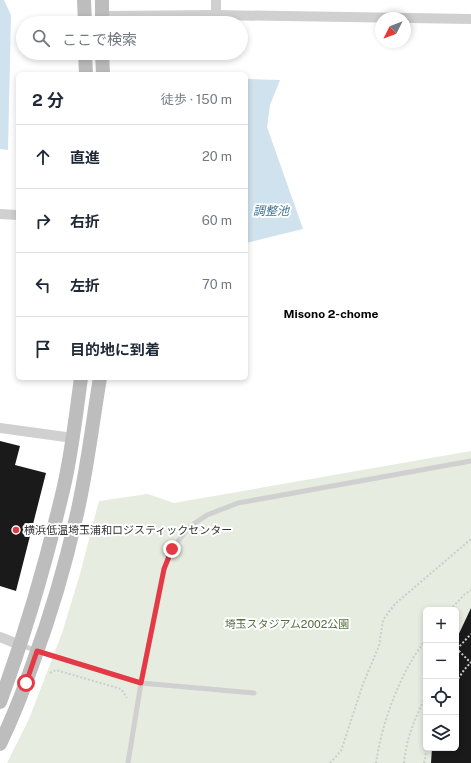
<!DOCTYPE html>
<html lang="ja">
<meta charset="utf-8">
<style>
:root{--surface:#fff;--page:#f6f6f7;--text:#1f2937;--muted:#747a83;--line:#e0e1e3}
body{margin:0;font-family:"Public Sans","Noto Sans JP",sans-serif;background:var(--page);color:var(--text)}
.controls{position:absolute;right:12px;bottom:12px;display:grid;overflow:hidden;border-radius:6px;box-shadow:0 2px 6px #0003}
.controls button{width:36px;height:36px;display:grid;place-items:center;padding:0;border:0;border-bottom:1px solid var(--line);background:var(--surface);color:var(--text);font:20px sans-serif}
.compass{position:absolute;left:375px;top:12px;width:36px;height:36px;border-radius:50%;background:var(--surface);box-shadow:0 2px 6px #0003;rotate:228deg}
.stop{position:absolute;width:12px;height:12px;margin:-9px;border:3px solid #e63946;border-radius:50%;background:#fff}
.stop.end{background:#e63946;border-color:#fff;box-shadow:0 1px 4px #0008}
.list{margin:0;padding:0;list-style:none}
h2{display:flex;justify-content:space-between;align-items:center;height:52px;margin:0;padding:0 16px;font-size:17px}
h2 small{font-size:13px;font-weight:400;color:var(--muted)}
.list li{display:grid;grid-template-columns:26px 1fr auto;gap:12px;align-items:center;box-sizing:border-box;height:64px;padding:0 16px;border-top:1px solid var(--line)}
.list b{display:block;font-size:15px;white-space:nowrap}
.list em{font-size:13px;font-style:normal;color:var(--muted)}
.icon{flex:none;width:22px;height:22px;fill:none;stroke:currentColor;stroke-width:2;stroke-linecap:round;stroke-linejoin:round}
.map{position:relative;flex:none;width:471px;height:763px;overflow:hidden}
.search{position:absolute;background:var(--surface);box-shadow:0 2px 6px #0003;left:16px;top:16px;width:232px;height:44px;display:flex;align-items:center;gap:10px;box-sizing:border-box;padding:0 14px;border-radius:22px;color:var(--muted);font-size:15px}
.panel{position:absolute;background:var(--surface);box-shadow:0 2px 6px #0003;left:16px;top:72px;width:232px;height:308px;border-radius:6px}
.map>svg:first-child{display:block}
.green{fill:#e6ecdf;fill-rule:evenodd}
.water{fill:#cfe2ee}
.building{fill:#1a1a1a}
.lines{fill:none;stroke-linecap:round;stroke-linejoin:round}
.path{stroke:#cdcdcd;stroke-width:2;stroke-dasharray:2 2;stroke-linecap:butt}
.lane{stroke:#d0d0d0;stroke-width:5}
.street{stroke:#d0d0d0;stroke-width:10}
.secondary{stroke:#bdbdbd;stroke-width:14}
.route{stroke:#e63946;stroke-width:5}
.poi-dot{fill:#e63946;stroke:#fff;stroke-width:1.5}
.labels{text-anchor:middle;stroke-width:4;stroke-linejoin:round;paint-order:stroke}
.poi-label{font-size:11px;fill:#333;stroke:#fff;text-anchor:start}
.park-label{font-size:11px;fill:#56703f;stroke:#fff}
.water-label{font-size:12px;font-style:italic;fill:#3f7597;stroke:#fff}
.neighbourhood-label{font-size:12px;font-weight:bold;fill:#000;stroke:#fff}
</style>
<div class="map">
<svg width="471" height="763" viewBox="0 0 471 763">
<rect width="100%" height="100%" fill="#fff"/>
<path class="green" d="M471,451V763H7L29,719L62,633L80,574L99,501L148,494L174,503ZM426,610H456V748H426Z"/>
<g class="water">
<path d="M0,0H4L11,15L8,150L0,149Z"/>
<path d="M246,79L280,80L270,105L267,127L303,229L246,243Z"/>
</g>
<g class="building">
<path d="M0,441L20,446L15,465L46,473L16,591L0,586Z"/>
<path d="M471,608V763H431L432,748H456V640Z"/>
</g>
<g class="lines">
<g class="path">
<path d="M450,610L465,594L471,590"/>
<path d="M457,649L471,634"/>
<path d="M456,650L457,649L471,663"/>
<path d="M50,673L56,670L121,689L127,698"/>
<path d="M456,682L464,670L471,662"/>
<path d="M330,763L341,751L363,684L379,646L383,620L395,604L471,539"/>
<path d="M376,763C381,729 394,690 412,660C416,653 421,646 426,639"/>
<path d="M404,763C406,739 415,718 426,696"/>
<path d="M424,763L427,748"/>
</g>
<g class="lane">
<path d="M21,645L37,651L141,683L128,763"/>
<path d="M254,693L141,683L164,569L172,549L189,527L207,515L238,503L471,461"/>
</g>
<g class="street">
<path d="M216,0V15"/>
<path d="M102,16L216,15L471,19"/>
<path d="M0,214L18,215"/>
<path d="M0,428L73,438"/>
<path d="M0,637L20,645"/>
</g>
<g class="secondary">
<path d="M84,0L85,23"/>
<path d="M102,23V0"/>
<path d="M85,53L86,74"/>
<path d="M102,53L103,74"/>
<path d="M0,702C26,632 47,559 64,486C72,451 76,414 81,378"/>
<path d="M0,744C13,717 24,689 34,660C51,614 65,566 76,518C87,472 92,425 100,378"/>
</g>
</g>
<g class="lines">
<path class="route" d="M26,683L37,651L141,683L164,569L172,549"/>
</g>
<circle class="poi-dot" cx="16" cy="530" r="4"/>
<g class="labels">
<g class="poi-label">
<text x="24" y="534">横浜低温埼玉浦和ロジスティックセンター</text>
</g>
<g class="park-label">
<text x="287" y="628">埼玉スタジアム2002公園</text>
</g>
<g class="water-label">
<text x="271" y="215">調整池</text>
</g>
<g class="neighbourhood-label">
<text x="331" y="318">Misono 2-chome</text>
</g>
</g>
</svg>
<div class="controls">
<button>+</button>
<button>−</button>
<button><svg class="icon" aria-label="locate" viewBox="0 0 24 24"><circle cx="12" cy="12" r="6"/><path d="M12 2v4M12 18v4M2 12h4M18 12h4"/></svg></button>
<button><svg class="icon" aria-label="layers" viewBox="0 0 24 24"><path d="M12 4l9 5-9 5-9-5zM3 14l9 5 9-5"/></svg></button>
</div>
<svg class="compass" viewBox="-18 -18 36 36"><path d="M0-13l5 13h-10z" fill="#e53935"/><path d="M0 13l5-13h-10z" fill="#747a83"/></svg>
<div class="stop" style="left:26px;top:683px"></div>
<div class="stop end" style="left:172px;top:549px"></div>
<div class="search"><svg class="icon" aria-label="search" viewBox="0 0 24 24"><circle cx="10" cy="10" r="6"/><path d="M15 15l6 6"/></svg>ここで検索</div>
<section class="panel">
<h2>2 分<small>徒歩 · 150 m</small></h2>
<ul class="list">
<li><svg class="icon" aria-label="ahead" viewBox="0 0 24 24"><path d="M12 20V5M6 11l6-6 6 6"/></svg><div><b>直進</b></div><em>20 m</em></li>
<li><svg class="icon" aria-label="right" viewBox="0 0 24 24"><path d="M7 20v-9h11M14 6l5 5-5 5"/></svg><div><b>右折</b></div><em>60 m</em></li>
<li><svg class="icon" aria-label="left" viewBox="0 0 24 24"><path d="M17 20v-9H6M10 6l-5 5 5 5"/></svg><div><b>左折</b></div><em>70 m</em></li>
<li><svg class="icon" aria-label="arrive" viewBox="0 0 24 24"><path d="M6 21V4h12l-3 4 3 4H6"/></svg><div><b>目的地に到着</b></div></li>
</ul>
</section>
</div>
